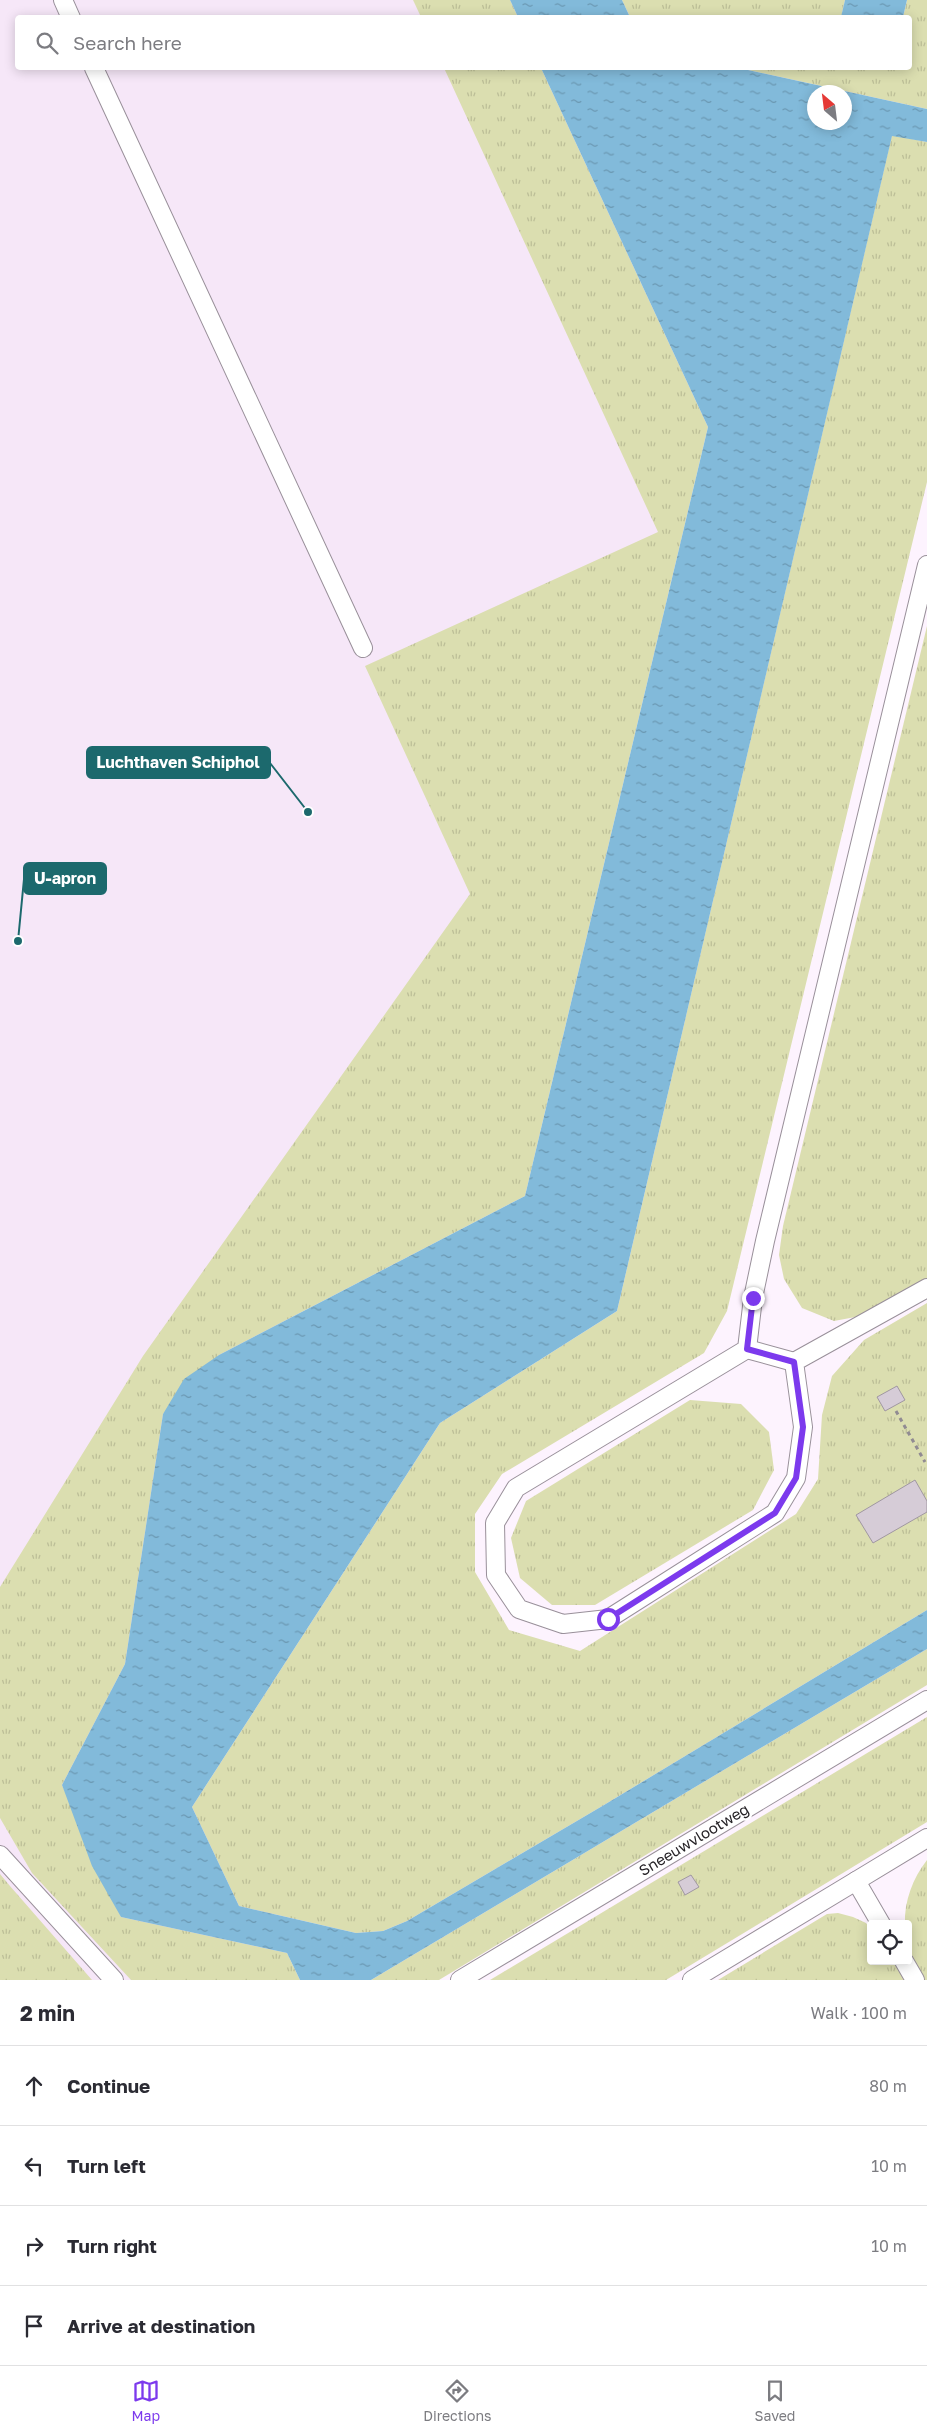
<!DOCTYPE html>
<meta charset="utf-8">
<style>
:root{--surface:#fff;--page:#f2f2f3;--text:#2b2b33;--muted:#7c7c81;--line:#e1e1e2;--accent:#7c3aed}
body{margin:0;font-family:"Golos Text",sans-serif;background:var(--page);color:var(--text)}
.controls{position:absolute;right:15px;bottom:15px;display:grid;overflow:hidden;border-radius:5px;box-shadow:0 2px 12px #0003}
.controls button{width:45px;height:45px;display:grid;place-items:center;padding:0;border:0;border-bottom:1px solid var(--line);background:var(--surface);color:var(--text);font:25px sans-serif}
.compass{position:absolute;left:807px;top:85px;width:45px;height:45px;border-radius:50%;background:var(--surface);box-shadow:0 2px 12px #0003;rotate:332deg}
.stop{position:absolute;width:15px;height:15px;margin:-11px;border:4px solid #7c3aed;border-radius:50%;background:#fff}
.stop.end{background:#7c3aed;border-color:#fff;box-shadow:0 1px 5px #0008}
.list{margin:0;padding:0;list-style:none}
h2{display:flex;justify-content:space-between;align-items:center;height:65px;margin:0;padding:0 20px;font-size:21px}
h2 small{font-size:16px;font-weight:400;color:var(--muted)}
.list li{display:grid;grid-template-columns:32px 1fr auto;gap:15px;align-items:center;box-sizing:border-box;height:80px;padding:0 20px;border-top:1px solid var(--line)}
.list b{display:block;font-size:19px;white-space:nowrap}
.list em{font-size:16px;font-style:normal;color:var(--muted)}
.icon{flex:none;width:28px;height:28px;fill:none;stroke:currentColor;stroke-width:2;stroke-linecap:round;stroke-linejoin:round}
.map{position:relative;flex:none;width:927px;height:1980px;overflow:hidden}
.search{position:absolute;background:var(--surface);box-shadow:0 2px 12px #0003;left:15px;right:15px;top:15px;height:55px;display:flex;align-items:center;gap:12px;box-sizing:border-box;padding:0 18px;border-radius:5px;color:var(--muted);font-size:19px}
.sheet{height:385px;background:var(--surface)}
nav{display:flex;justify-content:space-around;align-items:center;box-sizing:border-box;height:70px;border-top:1px solid var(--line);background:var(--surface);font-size:14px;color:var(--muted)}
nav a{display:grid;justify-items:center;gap:2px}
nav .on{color:var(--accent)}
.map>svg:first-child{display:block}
.built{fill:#f6e7f8}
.grass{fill:url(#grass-tufts)}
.water{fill:url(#water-ripples);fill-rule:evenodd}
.building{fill:#d6ccd7;stroke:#a097a1}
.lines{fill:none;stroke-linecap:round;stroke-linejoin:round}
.service-casing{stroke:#99909a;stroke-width:20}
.path{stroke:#918b92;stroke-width:3;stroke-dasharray:4 4;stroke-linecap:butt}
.service{stroke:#fff;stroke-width:18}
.route{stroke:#7c3aed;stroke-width:6}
.labels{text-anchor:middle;stroke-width:5;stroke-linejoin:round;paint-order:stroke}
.street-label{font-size:15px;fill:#262327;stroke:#fff}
.leader{fill:none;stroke:#1c696d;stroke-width:2}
.callout-dot{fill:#1c696d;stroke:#fff;stroke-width:2}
.callout{fill:#1c696d;stroke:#1c696d;stroke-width:2}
.callout-label{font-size:16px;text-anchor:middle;font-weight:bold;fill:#fff}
</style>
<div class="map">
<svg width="927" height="1980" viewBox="0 0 927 1980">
<defs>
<pattern id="grass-tufts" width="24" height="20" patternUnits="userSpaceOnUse" patternTransform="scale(1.25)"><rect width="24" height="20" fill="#dbdeb0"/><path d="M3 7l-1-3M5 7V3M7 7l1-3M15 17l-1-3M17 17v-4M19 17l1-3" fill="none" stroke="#bcbe97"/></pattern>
<pattern id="water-ripples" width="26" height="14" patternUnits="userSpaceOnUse" patternTransform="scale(1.25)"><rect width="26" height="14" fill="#82bada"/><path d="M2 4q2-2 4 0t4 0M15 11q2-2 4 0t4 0" fill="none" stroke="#6a97b1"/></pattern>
</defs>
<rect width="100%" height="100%" fill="#fdf3fe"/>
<path class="built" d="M0,0H510L518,17L18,18V68H541L708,427L125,1664L300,1980H0Z"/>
<g class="grass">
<path d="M413,0H510L518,17H421Z"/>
<path d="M622,0H845L841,18L630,17Z"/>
<path d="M907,0H927V109L739,68H910V18L903,17Z"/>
<path d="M444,68H541L708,427L525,1196L219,1355L163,1414L125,1664L62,1785L121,1917L287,1953L300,1980H131L32,1873L0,1818V1587L143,1356L470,894L365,666L658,532Z"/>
<path d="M892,135L927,142V482L727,1311L704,1353L502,1474L475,1514V1572L509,1630L580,1651L796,1514L818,1479L822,1415L832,1376L864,1340L927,1303V1610L604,1805L407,1921L383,1931L356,1933L239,1906L192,1807L440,1423L617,1311Z"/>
<path d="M927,626V1279L866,1315L834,1321L802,1308L784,1279L779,1255L783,1226Z"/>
<path d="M690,1400L741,1404L769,1432L774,1470L753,1510L595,1605H552L520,1578L511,1538L526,1501Z"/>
<path d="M927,1649V1685L439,1980H371Z"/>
<path d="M927,1717V1822L666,1980H490Z"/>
<path d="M927,1860V1980H923C912,1962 908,1944 908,1924H905C904,1901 913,1878 927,1860Z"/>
<path d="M0,1874L10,1886L92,1980H0Z"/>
<path d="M838,1913L853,1917L866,1923L871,1929V1961H893L905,1980H718L827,1914Z"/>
</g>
<g class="water">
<path d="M510,0H622L630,17H518Z"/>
<path d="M845,0H907L903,17H841Z"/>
<path d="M541,68H739L927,109V142L892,136L617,1311L440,1423L192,1807L239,1906L356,1933L383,1931L407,1921L604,1805L927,1610V1649L371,1980H300L287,1953L121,1917L92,1866L62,1785L125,1664L163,1414L184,1379L219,1355L525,1196L708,427ZM844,92V122H814V92Z"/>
</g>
<g class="building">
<path d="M897,1386L905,1400L885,1411L877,1397Z"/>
<path d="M915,1480L927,1501V1512L873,1543L856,1515Z"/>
<path d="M691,1875L699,1887L685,1895L678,1882Z"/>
</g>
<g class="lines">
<g class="service-casing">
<g id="service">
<path d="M63,0L71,18"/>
<path d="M94,68L363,648"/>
<path d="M927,565L765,1241L753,1298L747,1349L516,1488L495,1523L496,1575L519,1609L563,1624L608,1619L775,1513L796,1478L803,1427L794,1362L927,1288"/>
<path d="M747,1349L794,1362"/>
<path d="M0,1855L114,1980"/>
<path d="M881,1924L856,1881L927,1838"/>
<path d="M904,1961L915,1980"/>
<path d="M460,1980L927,1700"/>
<path d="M692,1980L856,1881"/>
</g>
</g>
<path class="path" d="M896,1411L925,1462"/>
<use href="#service" class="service"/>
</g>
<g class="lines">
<path class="route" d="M608,1619L775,1513L796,1478L803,1427L794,1362L747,1349L753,1298"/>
</g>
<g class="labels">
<g class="street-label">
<text transform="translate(694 1840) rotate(-31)" y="5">Sneeuwvlootweg</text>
</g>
</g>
<path class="leader" d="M308 812L270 763M18 941L24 879"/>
<g class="callout-dot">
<circle cx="308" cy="812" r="5"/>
<circle cx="18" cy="941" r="5"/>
</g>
<g class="callout">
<rect x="87" y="747" width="183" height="31" rx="5"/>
<rect x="24" y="863" width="82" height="31" rx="5"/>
</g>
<g class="callout-label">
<text x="178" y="768">Luchthaven Schiphol</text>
<text x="65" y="884">U-apron</text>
</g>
</svg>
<div class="controls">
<button><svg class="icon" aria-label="locate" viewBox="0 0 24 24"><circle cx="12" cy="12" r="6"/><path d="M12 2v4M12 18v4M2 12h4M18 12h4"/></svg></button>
</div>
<svg class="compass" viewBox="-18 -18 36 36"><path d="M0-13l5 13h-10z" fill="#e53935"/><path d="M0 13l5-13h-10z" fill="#7c7c81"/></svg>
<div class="stop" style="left:608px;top:1619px"></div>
<div class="stop end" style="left:753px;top:1298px"></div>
<div class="search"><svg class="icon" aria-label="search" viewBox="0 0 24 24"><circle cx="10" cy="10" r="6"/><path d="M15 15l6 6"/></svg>Search here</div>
</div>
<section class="sheet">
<h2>2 min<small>Walk · 100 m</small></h2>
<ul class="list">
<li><svg class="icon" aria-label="ahead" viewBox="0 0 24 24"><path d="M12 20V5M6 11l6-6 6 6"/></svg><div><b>Continue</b></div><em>80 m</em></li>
<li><svg class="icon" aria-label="left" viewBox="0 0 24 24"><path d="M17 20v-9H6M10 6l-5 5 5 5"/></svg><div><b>Turn left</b></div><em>10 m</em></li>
<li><svg class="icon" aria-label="right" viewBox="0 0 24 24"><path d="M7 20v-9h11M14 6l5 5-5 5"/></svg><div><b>Turn right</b></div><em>10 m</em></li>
<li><svg class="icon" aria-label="arrive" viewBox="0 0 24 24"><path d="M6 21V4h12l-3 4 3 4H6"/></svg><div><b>Arrive at destination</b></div></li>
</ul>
</section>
<nav>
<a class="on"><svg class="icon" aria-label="map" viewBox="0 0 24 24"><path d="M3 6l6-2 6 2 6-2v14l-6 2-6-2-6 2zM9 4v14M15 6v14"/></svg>Map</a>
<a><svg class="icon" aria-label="directions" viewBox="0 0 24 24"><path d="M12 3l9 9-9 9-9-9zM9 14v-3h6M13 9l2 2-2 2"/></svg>Directions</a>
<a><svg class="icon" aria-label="saved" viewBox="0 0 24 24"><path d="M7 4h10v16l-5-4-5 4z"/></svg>Saved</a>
</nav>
